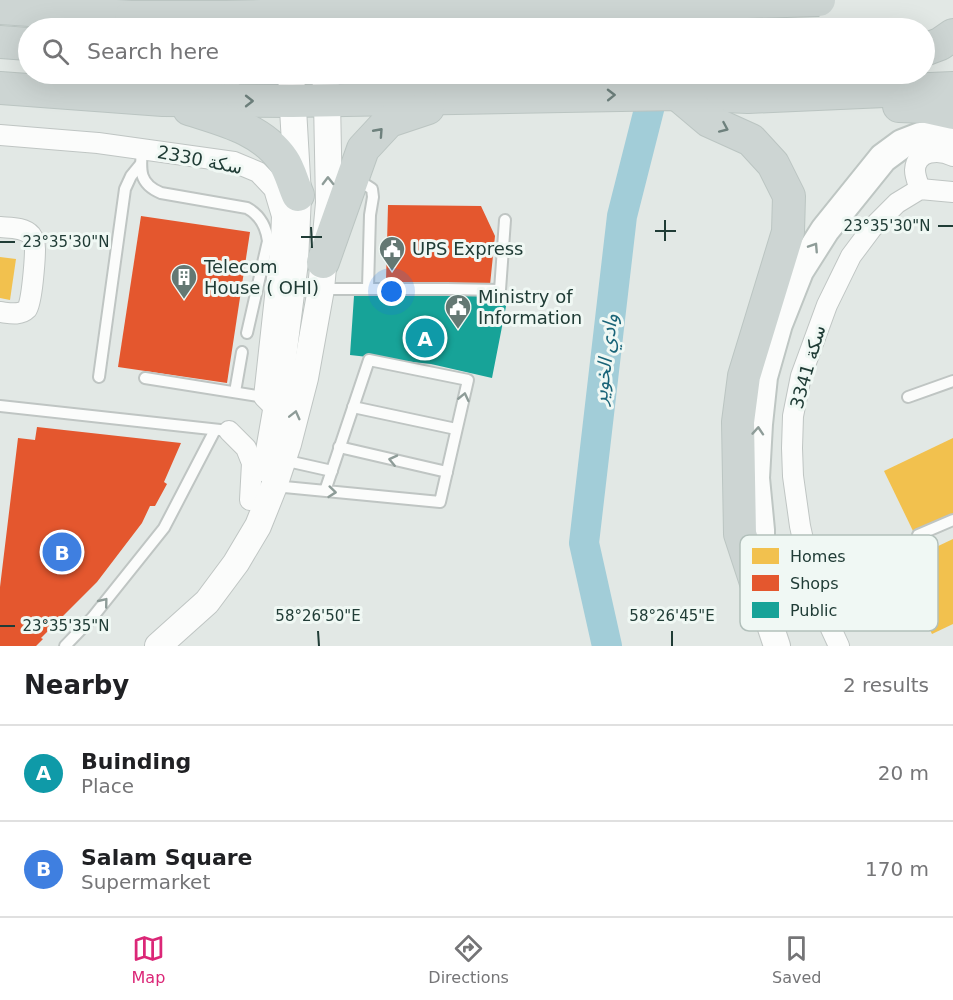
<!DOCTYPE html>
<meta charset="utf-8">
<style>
:root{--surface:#fff;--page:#f6f6f6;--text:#202124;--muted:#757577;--line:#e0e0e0;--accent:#db2777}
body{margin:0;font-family:"DejaVu Sans","Noto Sans Arabic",sans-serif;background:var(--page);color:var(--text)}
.you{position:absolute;left:392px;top:292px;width:21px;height:21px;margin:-15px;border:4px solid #fff;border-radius:50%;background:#1a73e8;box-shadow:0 0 0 9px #1a73e833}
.badge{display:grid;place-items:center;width:39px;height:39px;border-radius:50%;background:var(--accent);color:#fff;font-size:20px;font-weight:700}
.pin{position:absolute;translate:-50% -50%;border:3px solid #fff;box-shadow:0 2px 6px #0006}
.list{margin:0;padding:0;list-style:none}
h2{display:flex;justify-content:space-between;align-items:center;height:78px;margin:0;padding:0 24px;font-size:26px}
h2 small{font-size:20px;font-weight:400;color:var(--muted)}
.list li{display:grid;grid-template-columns:39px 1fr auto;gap:18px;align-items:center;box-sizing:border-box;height:96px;padding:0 24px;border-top:2px solid var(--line)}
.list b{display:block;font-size:22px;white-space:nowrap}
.list p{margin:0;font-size:20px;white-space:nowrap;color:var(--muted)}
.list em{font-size:20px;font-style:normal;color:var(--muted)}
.icon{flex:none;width:33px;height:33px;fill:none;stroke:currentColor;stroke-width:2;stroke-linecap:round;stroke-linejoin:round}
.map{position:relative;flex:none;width:953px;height:646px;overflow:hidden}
.search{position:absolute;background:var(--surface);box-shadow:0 6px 24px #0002;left:18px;right:18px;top:18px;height:66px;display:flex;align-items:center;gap:15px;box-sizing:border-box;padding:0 21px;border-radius:33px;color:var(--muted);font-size:22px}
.sheet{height:270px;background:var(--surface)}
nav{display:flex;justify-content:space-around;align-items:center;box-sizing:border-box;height:84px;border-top:2px solid var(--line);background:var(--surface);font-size:16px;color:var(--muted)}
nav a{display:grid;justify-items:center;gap:3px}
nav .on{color:var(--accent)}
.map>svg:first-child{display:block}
.homes{fill:#f2c14e}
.shops{fill:#e4572e}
.public{fill:#17a398}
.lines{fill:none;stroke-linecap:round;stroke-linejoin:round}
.river{stroke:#a2cdd8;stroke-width:30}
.service-casing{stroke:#bfc5c3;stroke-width:14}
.minor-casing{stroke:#bfc5c3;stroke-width:22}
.tertiary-casing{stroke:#bfc5c3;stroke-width:28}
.secondary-casing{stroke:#bec6c3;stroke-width:32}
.primary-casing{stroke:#bbc5c2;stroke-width:34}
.service{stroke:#fbfcfb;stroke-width:10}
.minor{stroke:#fbfcfb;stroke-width:20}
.tertiary{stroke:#fbfcfb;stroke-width:26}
.secondary{stroke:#fbfcfb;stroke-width:28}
.primary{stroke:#cdd5d3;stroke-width:32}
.primary-bridge-casing{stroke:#bbc5c2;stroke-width:34;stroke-linecap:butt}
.primary-bridge{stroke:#cdd5d3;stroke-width:32}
.oneway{stroke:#6e817d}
.oneway2{stroke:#8e9c98}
.ticks{fill:none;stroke:#203c36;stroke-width:2}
.labels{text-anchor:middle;stroke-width:6;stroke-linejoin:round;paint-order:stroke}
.street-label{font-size:18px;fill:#203c36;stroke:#f0f8f4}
.poi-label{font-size:18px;fill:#203c36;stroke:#f0f8f4;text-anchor:start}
.water-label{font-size:20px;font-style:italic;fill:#196478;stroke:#f0f8f4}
.key{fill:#f0f8f4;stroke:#b2c0bb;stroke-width:1.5}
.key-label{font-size:16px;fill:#203c36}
.ticks-label{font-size:15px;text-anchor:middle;fill:#203c36;stroke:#f0f8f4;stroke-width:6;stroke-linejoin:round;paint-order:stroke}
</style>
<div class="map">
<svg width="953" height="646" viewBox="0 0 953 646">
<rect width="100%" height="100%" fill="#e2e8e5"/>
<g class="homes">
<path d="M0,257L16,259L10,300L0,298Z"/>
<path d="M953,438V515L914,533L884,471Z"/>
<path d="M953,539V624L932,634L898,565Z"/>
</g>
<g class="shops">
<path d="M388,205L481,206L495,236L490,285L455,283L432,286L386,281Z"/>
<path d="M141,216L250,232L227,383L118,367Z"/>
<path d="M37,427L181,443L164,482L167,484L155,506H150L142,523L97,582L41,638L43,639L36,646H0V587L18,438L35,440Z"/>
</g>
<path class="public" d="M354,296H508L492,378L431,364L350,355Z"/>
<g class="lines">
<g class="river">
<path d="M670,28L677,0"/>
<path d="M607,646L584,543L622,216L658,74"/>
</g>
<g class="service-casing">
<g id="service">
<path d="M142,149C140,170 139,184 161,193L247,208C260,215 266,226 268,241L247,333"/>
<path d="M355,178L372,189L373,197L370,215L368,288"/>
<path d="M321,289H447L500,290L505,220"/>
<path d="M99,377L125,189L131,176L140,165"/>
<path d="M145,378L264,397"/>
<path d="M235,392L242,352"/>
<path d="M908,397L953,381"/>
<path d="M0,406L220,430"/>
<path d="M353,407L456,429"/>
<path d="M339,447L447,472"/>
<path d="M283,460L332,471"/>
<path d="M274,486L440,502L468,380L369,360L325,491"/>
<path d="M918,535L953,520"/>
<path d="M65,646L92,618L164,528L215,430"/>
</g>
</g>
<g class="minor-casing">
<g id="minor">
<path d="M0,135L98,143L234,162L258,172L274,189L282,216L281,242L264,397L276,409"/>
<path d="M920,189C918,183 915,177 915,170C916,150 939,149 953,156"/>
<path d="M0,227C10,228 24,227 31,235C34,239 35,244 35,249C35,258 32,303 27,309C20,316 9,313 0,312"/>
<path d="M229,431L246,448L252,463L250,500"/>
<path d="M839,646L827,620L811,576L800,526L793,476L792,448L793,416L801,376L827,305L851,256L872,228L897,203L920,189L953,192"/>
</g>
</g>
<g class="tertiary-casing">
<g id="tertiary">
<path d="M262,468L269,451L277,405L295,262L298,195L291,74"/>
<path d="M760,595L777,646"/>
<path d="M158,646L207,602L236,563L258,526L274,486L288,444L305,378L321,289L329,203L327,101L325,74"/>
</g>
</g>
<g class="secondary-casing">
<path id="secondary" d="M760,583V530L755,478L758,424L763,377L778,324L799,271L825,230L883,158L902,144L920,137L940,134L953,137"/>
</g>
<g class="primary-casing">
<g id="primary">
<path d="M0,8L131,17"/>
<path d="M0,42L28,44"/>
<path d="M924,50L940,44L953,35"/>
<path d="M370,74L392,84L420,90"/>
<path d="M150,83L227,74"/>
<path d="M0,88L163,100L292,101L677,94L748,97L953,88"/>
<path d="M677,94L709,121L751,140L773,164L789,196L788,232L744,376L738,422L740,534L760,595"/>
<path d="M899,106L926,107L953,113"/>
<path d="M189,109C223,120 262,129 283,160C290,170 293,184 298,195"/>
<path d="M323,262L363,149L389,121L428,108"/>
</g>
</g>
<use href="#service" class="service"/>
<use href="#minor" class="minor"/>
<use href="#tertiary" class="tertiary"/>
<use href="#secondary" class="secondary"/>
<use href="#primary" class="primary"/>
<g class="primary-bridge-casing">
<path id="primary-bridge" d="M131,17H226L819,0"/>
</g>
<use href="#primary-bridge" class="primary-bridge"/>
</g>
<defs><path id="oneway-chevron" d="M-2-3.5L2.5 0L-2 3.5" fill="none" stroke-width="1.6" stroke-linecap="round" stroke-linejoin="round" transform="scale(1.5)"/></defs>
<g class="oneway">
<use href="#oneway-chevron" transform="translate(611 95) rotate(-1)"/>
<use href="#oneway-chevron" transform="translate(249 101)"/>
<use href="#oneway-chevron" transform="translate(724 128) rotate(24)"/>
<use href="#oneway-chevron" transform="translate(379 132) rotate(-48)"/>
</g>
<g class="oneway2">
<use href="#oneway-chevron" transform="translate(328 181) rotate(-91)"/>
<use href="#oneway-chevron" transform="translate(814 247) rotate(-57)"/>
<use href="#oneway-chevron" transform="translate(464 397) rotate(-77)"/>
<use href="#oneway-chevron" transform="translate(295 415) rotate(-76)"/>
<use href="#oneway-chevron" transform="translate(758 431) rotate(-86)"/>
<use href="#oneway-chevron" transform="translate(393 460) rotate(-167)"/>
<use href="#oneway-chevron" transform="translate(332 492) rotate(6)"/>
<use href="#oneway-chevron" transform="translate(104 602) rotate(-51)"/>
</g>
<path class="ticks" d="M665,220V241M938,226H953M311,227L312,248M655,231H676M301,237H322M0,242H15M0,626H15M318,631L319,646M672,631V646"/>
<defs>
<g id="civic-pin" transform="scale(1.35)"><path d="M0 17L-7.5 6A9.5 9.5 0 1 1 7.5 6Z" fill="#647873" stroke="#f0f8f4"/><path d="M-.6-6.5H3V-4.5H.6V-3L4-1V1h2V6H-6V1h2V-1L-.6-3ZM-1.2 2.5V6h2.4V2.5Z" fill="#fff"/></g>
<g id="building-pin" transform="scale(1.35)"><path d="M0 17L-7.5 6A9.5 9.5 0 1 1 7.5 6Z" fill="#647873" stroke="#f0f8f4"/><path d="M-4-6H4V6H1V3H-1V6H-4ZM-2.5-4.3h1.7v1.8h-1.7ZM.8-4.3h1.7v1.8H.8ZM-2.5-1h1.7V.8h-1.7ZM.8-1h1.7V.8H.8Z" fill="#fff"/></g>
</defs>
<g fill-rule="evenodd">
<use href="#civic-pin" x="392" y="249"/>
<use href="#building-pin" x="184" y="277"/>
<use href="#civic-pin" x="458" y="307"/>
</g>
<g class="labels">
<g class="street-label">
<text transform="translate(200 160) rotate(11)" y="6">سكة 2330</text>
<text transform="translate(808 367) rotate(-74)" y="6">سكة 3341</text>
</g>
<g class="poi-label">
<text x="412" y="255">UPS Express</text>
<text x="204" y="273">Telecom<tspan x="204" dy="21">House ( OHI)</tspan></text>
<text x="478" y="303">Ministry of<tspan x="478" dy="21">Information</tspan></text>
</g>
<g class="water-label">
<text transform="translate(605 359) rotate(-83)" y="7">وادي الخوير</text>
</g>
</g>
<rect x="740" y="535" width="198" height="96" rx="9" class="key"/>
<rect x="752" y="548" width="27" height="16" fill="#f2c14e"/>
<rect x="752" y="575" width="27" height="16" fill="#e4572e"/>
<rect x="752" y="602" width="27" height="16" fill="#17a398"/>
<g class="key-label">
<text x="790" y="562">Homes</text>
<text x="790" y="589">Shops</text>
<text x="790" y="616">Public</text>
</g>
<g class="ticks-label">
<text x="887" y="231">23°35'30"N</text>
<text x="66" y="247">23°35'30"N</text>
<text x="318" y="621">58°26'50"E</text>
<text x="672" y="621">58°26'45"E</text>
<text x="66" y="631">23°35'35"N</text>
</g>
</svg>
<div class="you"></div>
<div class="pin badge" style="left:425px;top:338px;background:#0f9aa8">A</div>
<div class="pin badge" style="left:62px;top:552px;background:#3f7fe0">B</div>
<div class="search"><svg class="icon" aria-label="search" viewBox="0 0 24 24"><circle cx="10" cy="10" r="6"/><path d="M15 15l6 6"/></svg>Search here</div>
</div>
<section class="sheet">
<h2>Nearby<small>2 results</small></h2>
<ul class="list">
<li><span class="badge" style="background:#0f9aa8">A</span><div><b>Buinding</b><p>Place</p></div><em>20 m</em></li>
<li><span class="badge" style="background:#3f7fe0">B</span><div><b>Salam Square</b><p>Supermarket</p></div><em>170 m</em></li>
</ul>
</section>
<nav>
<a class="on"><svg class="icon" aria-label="map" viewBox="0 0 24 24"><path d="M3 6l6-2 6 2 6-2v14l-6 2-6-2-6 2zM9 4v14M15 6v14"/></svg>Map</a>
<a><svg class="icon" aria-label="directions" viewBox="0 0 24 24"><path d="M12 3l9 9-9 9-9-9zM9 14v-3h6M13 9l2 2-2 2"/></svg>Directions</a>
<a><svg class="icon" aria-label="saved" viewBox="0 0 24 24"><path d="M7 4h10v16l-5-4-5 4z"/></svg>Saved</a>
</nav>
